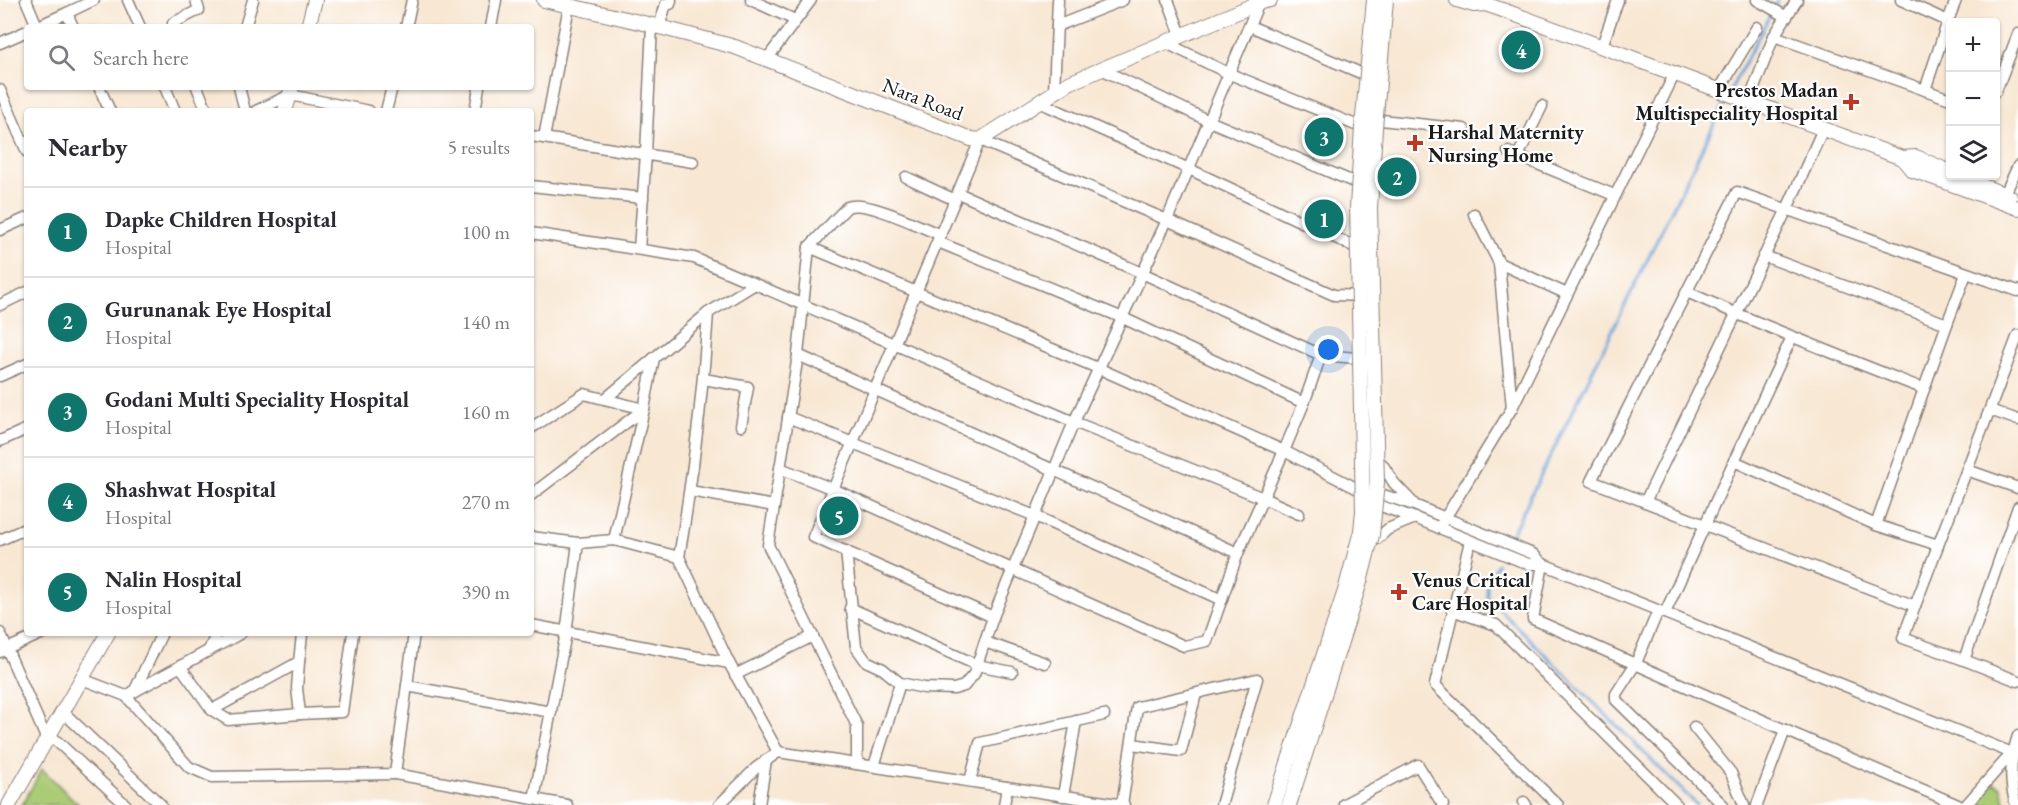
<!DOCTYPE html>
<meta charset="utf-8">
<style>
:root{--surface:#fff;--page:#f2f2f3;--text:#2b2b33;--muted:#7c7c81;--line:#e1e1e2;--accent:#0f766e}
body{margin:0;font-family:"EB Garamond",serif;background:var(--page);color:var(--text)}
.controls{position:absolute;right:18px;top:18px;display:grid;overflow:hidden;border-radius:6px;box-shadow:0 2px 4px #0004}
.controls button{width:54px;height:54px;display:grid;place-items:center;padding:0;border:0;border-bottom:2px solid var(--line);background:var(--surface);color:var(--text);font:30px sans-serif}
.you{position:absolute;left:1329px;top:350px;width:21px;height:21px;margin:-15px;border:4px solid #fff;border-radius:50%;background:#1a73e8;box-shadow:0 0 0 9px #1a73e833}
.badge{display:grid;place-items:center;width:39px;height:39px;border-radius:50%;background:var(--accent);color:#fff;font-size:20px;font-weight:700}
.pin{position:absolute;translate:-50% -50%;border:3px solid #fff;box-shadow:0 2px 6px #0006}
.list{margin:0;padding:0;list-style:none}
h2{display:flex;justify-content:space-between;align-items:center;height:78px;margin:0;padding:0 24px;font-size:26px}
h2 small{font-size:20px;font-weight:400;color:var(--muted)}
.list li{display:grid;grid-template-columns:39px 1fr auto;gap:18px;align-items:center;box-sizing:border-box;height:90px;padding:0 24px;border-top:2px solid var(--line)}
.list b{display:block;font-size:22px;white-space:nowrap}
.list p{margin:0;font-size:20px;white-space:nowrap;color:var(--muted)}
.list em{font-size:20px;font-style:normal;color:var(--muted)}
.icon{flex:none;width:33px;height:33px;fill:none;stroke:currentColor;stroke-width:2;stroke-linecap:round;stroke-linejoin:round}
.map{position:relative;flex:none;width:2018px;height:805px;overflow:hidden}
.search{position:absolute;background:var(--surface);box-shadow:0 2px 4px #0004;left:24px;top:24px;width:510px;height:66px;display:flex;align-items:center;gap:15px;box-sizing:border-box;padding:0 21px;border-radius:6px;color:var(--muted);font-size:22px}
.panel{position:absolute;background:var(--surface);box-shadow:0 2px 4px #0004;left:24px;top:108px;width:510px;height:528px;border-radius:6px}
.map>svg:first-child{display:block}
.green{fill:#aacc74;stroke:#637448;stroke-width:1.5}
.lines{fill:none;stroke-linecap:round;stroke-linejoin:round}
.stream{stroke:#6ba6dc;stroke-width:3}
.minor-casing{stroke:#8a8278;stroke-width:13}
.major-casing{stroke:#8a8278;stroke-width:16}
.minor{stroke:#fff;stroke-width:10}
.major{stroke:#fff;stroke-width:14}
.rail{stroke:#1c1c1c;stroke-width:3}
.major-bridge-casing{stroke:#8a8278;stroke-width:16;stroke-linecap:butt}
.major-bridge{stroke:#fff;stroke-width:14}
.poi-dot{fill:#c8321e;stroke:#fff;stroke-width:2}
.labels{text-anchor:middle;stroke-width:4.5;stroke-linejoin:round;paint-order:stroke}
.poi-label{font-size:20px;font-weight:bold;fill:#1c1c1c;stroke:#fff;text-anchor:start}
.street-label{font-size:20px;fill:#1c1c1c;stroke:#fff}
</style>
<div class="map">
<svg width="2018" height="805" viewBox="0 0 2018 805">
<rect width="100%" height="100%" fill="#fff"/>
<filter id="ink" filterUnits="userSpaceOnUse"><feTurbulence type="fractalNoise" baseFrequency=".0167" numOctaves="2"/><feDisplacementMap in="SourceGraphic" scale="12" xChannelSelector="R" yChannelSelector="G"/><feConvolveMatrix kernelMatrix="1 2 1 2 8 2 1 2 1" color-interpolation-filters="sRGB"/></filter>
<filter id="wash" filterUnits="userSpaceOnUse"><feTurbulence type="fractalNoise" baseFrequency=".008" numOctaves="4" result="noise"/><feDisplacementMap in="SourceGraphic" scale="24" xChannelSelector="R" yChannelSelector="G"/><feGaussianBlur stdDeviation="1.35" result="paint"/><feColorMatrix in="noise" values="0 0 0 0 0 0 0 0 0 0 0 0 0 0 0 0 0 1.4 0 .05"/><feComposite in="paint" operator="in"/></filter>
<g filter="url(#wash)">
<rect width="100%" height="100%" fill="#f8e7d3"/>
<g class="green">
<path d="M42,769L79,805H22Z"/>
<path d="M1994,783L2001,787L2006,805H1974L1987,785Z"/>
</g>
<g class="lines">
<g class="stream">
<path d="M1775,7L1778,0"/>
<path d="M1731,89L1771,13"/>
<path d="M1509,540L1727,98"/>
<path d="M1497,564L1487,585V597L1697,805"/>
</g>
</g>
</g>
<g filter="url(#ink)">
<g class="lines">
<g class="minor-casing">
<g id="minor">
<path d="M26,0L37,26"/>
<path d="M128,0L140,27"/>
<path d="M751,0L795,20"/>
<path d="M1168,0L1181,35"/>
<path d="M1757,0L1787,17"/>
<path d="M1901,0L1948,21L1956,0"/>
<path d="M67,13L94,0"/>
<path d="M1057,26L1123,0"/>
<path d="M1250,26L1363,74"/>
<path d="M36,27L67,13L73,27"/>
<path d="M173,27V23L199,10L196,0"/>
<path d="M245,27L253,0"/>
<path d="M406,27L412,0"/>
<path d="M491,27L496,0"/>
<path d="M659,27L666,4H670L671,0"/>
<path d="M1774,36L1925,90L1948,21"/>
<path d="M1164,42L1230,74L1358,126"/>
<path d="M0,43L27,31"/>
<path d="M1602,46L1618,0"/>
<path d="M767,59L811,0"/>
<path d="M1101,69L1209,121L1356,183"/>
<path d="M99,87L110,111"/>
<path d="M165,87L175,111"/>
<path d="M197,87L207,111"/>
<path d="M239,87L245,111"/>
<path d="M0,90L27,152"/>
<path d="M1719,90L1757,27"/>
<path d="M1925,90L1950,99"/>
<path d="M1054,91L1058,0"/>
<path d="M1996,91L2018,34"/>
<path d="M1749,101L1774,36L1797,0"/>
<path d="M1039,102L1189,169L1355,247"/>
<path d="M256,111L290,95L369,111"/>
<path d="M386,111L392,87"/>
<path d="M475,111L479,87"/>
<path d="M1381,120L1464,129"/>
<path d="M1512,134L1526,140"/>
<path d="M531,136L693,162"/>
<path d="M544,138L569,6"/>
<path d="M1508,152L1614,195"/>
<path d="M1518,156L1542,106"/>
<path d="M906,177L955,200"/>
<path d="M531,186L643,198"/>
<path d="M958,193L1142,273L1321,355L1357,358"/>
<path d="M2005,194L2018,166"/>
<path d="M1474,214L1499,263L1512,408"/>
<path d="M0,230L27,218"/>
<path d="M531,233L694,258L755,284"/>
<path d="M938,242L1123,318L1304,403L1321,355"/>
<path d="M809,247L847,207C866,199 920,227 941,235"/>
<path d="M639,249L646,154L652,25"/>
<path d="M1764,256L1947,324L1924,389"/>
<path d="M1499,263L1567,294"/>
<path d="M2018,291L1737,192L1591,481L1915,606L2018,335"/>
<path d="M1687,292C1765,327 1845,358 1924,389L1876,525L1734,461L1792,337"/>
<path d="M0,305L27,292"/>
<path d="M1947,324L1966,274"/>
<path d="M798,355L809,247L1100,369L1284,451L1304,403"/>
<path d="M0,376L27,364"/>
<path d="M704,379L748,387L741,426"/>
<path d="M605,399L708,313"/>
<path d="M1990,410L2018,420"/>
<path d="M788,417L1035,516L1222,600"/>
<path d="M531,428L584,394L644,409L654,358"/>
<path d="M0,441L27,429"/>
<path d="M1382,464L1394,483L1413,503"/>
<path d="M780,468L833,489L1184,646L1207,641L1238,553"/>
<path d="M1967,470L2018,488"/>
<path d="M690,491L774,506"/>
<path d="M531,495L644,409L614,540"/>
<path d="M1645,502L1787,209L1823,129"/>
<path d="M1368,505L1381,506L1415,518L1528,564H1543"/>
<path d="M1876,525L1938,545"/>
<path d="M1439,528L1512,408L1675,73"/>
<path d="M531,537L578,543L614,540L679,557L729,663"/>
<path d="M1377,539L1388,529L1415,518"/>
<path d="M0,540L27,528"/>
<path d="M1470,541L1435,685L1558,805"/>
<path d="M846,551L856,647L866,661L883,669L900,683"/>
<path d="M679,557C693,475 703,395 708,313L755,284L1074,422L1263,498L1284,451L1360,490L1377,493L1414,505L1533,554L1543,564L2012,753L1966,805"/>
<path d="M1543,564L1533,619L1785,730"/>
<path d="M1915,606L1903,638L1964,660L2018,507"/>
<path d="M850,608L977,665L1012,672"/>
<path d="M1452,610L1496,625L1677,805"/>
<path d="M1658,611L1636,663L1616,694V700L1723,805"/>
<path d="M1665,613L1734,461"/>
<path d="M993,617L813,537L980,140L1167,220L1334,295L1366,296"/>
<path d="M531,625L729,663L778,752L756,768L719,805"/>
<path d="M0,633L47,740"/>
<path d="M985,642L1045,663"/>
<path d="M209,650L217,633"/>
<path d="M0,652L43,633"/>
<path d="M1964,660L2018,681"/>
<path d="M299,662L297,688L300,714"/>
<path d="M180,666L212,710L228,720L300,714L342,712L353,633"/>
<path d="M735,675L813,636"/>
<path d="M82,679L126,696L189,767L212,777L395,774L414,633"/>
<path d="M407,686L551,712"/>
<path d="M134,692L162,633"/>
<path d="M126,696L241,633"/>
<path d="M212,710L299,662L302,635L301,633"/>
<path d="M63,712L161,805"/>
<path d="M1694,727L1731,773L1744,805"/>
<path d="M50,735L126,805"/>
<path d="M1132,744L1181,751L1196,694"/>
<path d="M778,752L1124,805"/>
<path d="M857,764V726L768,545L798,355L1238,553L1263,498L1299,514"/>
<path d="M874,766L900,683L924,688L954,689L964,686L974,674L993,617L1074,422L1167,220L1260,0"/>
<path d="M395,774L567,805"/>
<path d="M970,781L980,743L1104,715"/>
<path d="M1063,796L1076,721"/>
<path d="M534,799L566,633L578,543"/>
<path d="M1524,802L1526,805"/>
<path d="M1344,804L1418,765L1443,805"/>
<path d="M759,805L766,760"/>
<path d="M1004,805L1007,787"/>
<path d="M1122,805L1137,707L1257,679L1221,805"/>
<path d="M1757,805L1785,730L1958,805"/>
<path d="M2016,805C2009,782 2010,759 2018,736"/>
</g>
</g>
<g class="major-casing">
<g id="major">
<path d="M544,0L652,25L735,47L971,139L980,140L1069,83L1261,2L1270,0"/>
<path d="M1457,0L1474,5L1485,4"/>
<path d="M1481,0L1485,4L1508,12L1902,158L1916,157L1950,172"/>
<path d="M308,27L315,0"/>
<path d="M285,111L292,87"/>
<path d="M1902,158L1912,170L2018,208"/>
<path d="M1958,176L2010,197"/>
<path d="M9,805L108,633"/>
</g>
</g>
<use href="#minor" class="minor"/>
<use href="#major" class="major"/>
<path class="rail" d="M1278,805L1342,614L1360,555L1367,505L1368,459L1360,256V200L1363,140L1377,0"/>
<g class="major-bridge-casing">
<g id="major-bridge">
<path d="M1274,805L1345,591L1361,531L1363,511L1357,207L1362,127L1374,0"/>
<path d="M1289,805L1360,582L1372,535L1377,482L1370,208L1375,128L1386,0"/>
</g>
</g>
<use href="#major-bridge" class="major-bridge"/>
</g>
</g>
<g class="poi-dot">
<path d="M1848 93h6v6h6v6h-6v6h-6v-6h-6v-6h6z"/>
<path d="M1412 134h6v6h6v6h-6v6h-6v-6h-6v-6h6z"/>
<path d="M1396 583h6v6h6v6h-6v6h-6v-6h-6v-6h6z"/>
</g>
<g class="labels">
<g class="poi-label">
<text x="1838" y="97" text-anchor="end">Prestos Madan<tspan x="1838" dy="23">Multispeciality Hospital</tspan></text>
<text x="1428" y="139">Harshal Maternity<tspan x="1428" dy="23">Nursing Home</tspan></text>
<text x="1412" y="587">Venus Critical<tspan x="1412" dy="23">Care Hospital</tspan></text>
</g>
<g class="street-label">
<text transform="translate(923 99) rotate(21)" y="7">Nara Road</text>
</g>
</g>
</svg>
<div class="controls">
<button>+</button>
<button>−</button>
<button><svg class="icon" aria-label="layers" viewBox="0 0 24 24"><path d="M12 4l9 5-9 5-9-5zM3 14l9 5 9-5"/></svg></button>
</div>
<div class="you"></div>
<div class="pin badge" style="left:1324px;top:219px">1</div>
<div class="pin badge" style="left:1397px;top:177px">2</div>
<div class="pin badge" style="left:1324px;top:137px">3</div>
<div class="pin badge" style="left:1521px;top:50px">4</div>
<div class="pin badge" style="left:839px;top:516px">5</div>
<div class="search"><svg class="icon" aria-label="search" viewBox="0 0 24 24"><circle cx="10" cy="10" r="6"/><path d="M15 15l6 6"/></svg>Search here</div>
<section class="panel">
<h2>Nearby<small>5 results</small></h2>
<ul class="list">
<li><span class="badge">1</span><div><b>Dapke Children Hospital</b><p>Hospital</p></div><em>100 m</em></li>
<li><span class="badge">2</span><div><b>Gurunanak Eye Hospital</b><p>Hospital</p></div><em>140 m</em></li>
<li><span class="badge">3</span><div><b>Godani Multi Speciality Hospital</b><p>Hospital</p></div><em>160 m</em></li>
<li><span class="badge">4</span><div><b>Shashwat Hospital</b><p>Hospital</p></div><em>270 m</em></li>
<li><span class="badge">5</span><div><b>Nalin Hospital</b><p>Hospital</p></div><em>390 m</em></li>
</ul>
</section>
</div>
